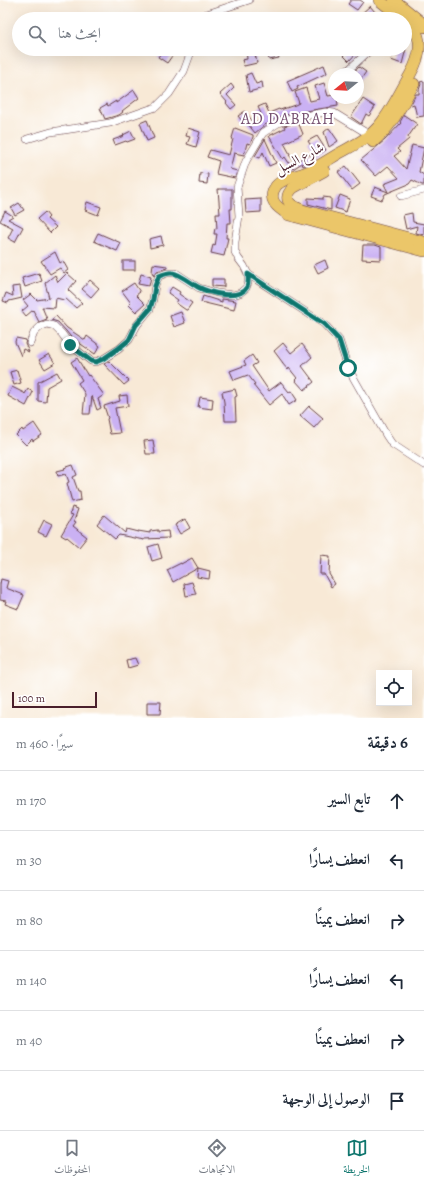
<!DOCTYPE html>
<html lang="ar">
<meta charset="utf-8">
<style>
:root{--surface:#fff;--page:#f2f2f3;--text:#1f2937;--muted:#747a83;--line:#e0e1e3;--accent:#0f766e}
body{margin:0;font-family:Alegreya,Amiri,serif;background:var(--page);color:var(--text);direction:rtl}
.controls{position:absolute;right:12px;bottom:12px;display:grid;overflow:hidden;border-radius:0px;box-shadow:0 4px 16px #0002}
.controls button{width:36px;height:36px;display:grid;place-items:center;padding:0;border:0;border-bottom:1px solid var(--line);background:var(--surface);color:var(--text);font:20px sans-serif}
.compass{position:absolute;left:328px;top:68px;width:36px;height:36px;border-radius:50%;background:var(--surface);box-shadow:0 4px 16px #0002;rotate:252deg}
.scale{position:absolute;left:12px;bottom:10px;width:85px;box-sizing:border-box;padding-left:4px;border:2px solid #4a1f2b;border-top:0;font-size:11px;line-height:14px;white-space:nowrap;color:#4a1f2b;-webkit-text-stroke:3px #fff;paint-order:stroke}
.stop{position:absolute;width:12px;height:12px;margin:-9px;border:3px solid #0f766e;border-radius:50%;background:#fff}
.stop.end{background:#0f766e;border-color:#fff;box-shadow:0 1px 4px #0008}
.list{margin:0;padding:0;list-style:none}
h2{display:flex;justify-content:space-between;align-items:center;height:52px;margin:0;padding:0 16px;font-size:17px}
h2 small{font-size:13px;font-weight:400;color:var(--muted)}
.list li{display:grid;grid-template-columns:26px 1fr auto;gap:12px;align-items:center;box-sizing:border-box;height:60px;padding:0 16px;border-top:1px solid var(--line)}
.list b{display:block;font-size:15px;white-space:nowrap}
.list em{font-size:13px;font-style:normal;color:var(--muted)}
.icon{flex:none;width:22px;height:22px;fill:none;stroke:currentColor;stroke-width:2;stroke-linecap:round;stroke-linejoin:round}
.map{position:relative;flex:none;width:424px;height:718px;overflow:hidden;direction:ltr}
.search{position:absolute;background:var(--surface);box-shadow:0 4px 16px #0002;left:12px;right:12px;top:12px;height:44px;display:flex;align-items:center;gap:10px;box-sizing:border-box;padding:0 14px;border-radius:22px;color:var(--muted);font-size:15px}
.sheet{height:412px;background:var(--surface)}
nav{display:flex;justify-content:space-around;align-items:center;box-sizing:border-box;height:56px;border-top:1px solid var(--line);background:var(--surface);font-size:11px;color:var(--muted)}
nav a{display:grid;justify-items:center;gap:2px}
nav .on{color:var(--accent)}
.map>svg:first-child{display:block}
.building{fill:#cab1f3}
.lines{fill:none;stroke-linecap:round;stroke-linejoin:round}
.street-casing{stroke:#643d45;stroke-width:8}
.primary-casing{stroke:#643d45;stroke-width:12}
.street{stroke:#fff;stroke-width:7}
.primary{stroke:#ebc669;stroke-width:11}
.route{stroke:#0f766e;stroke-width:5}
.labels{text-anchor:middle;stroke-width:4;stroke-linejoin:round;paint-order:stroke}
.street-label{font-size:14px;fill:#4a1f2b;stroke:#fff}
.quarter-label{font-size:16px;letter-spacing:1px;fill:#775271;stroke:#fff}
</style>
<div class="map">
<svg width="424" height="718" viewBox="0 0 424 718">
<rect width="100%" height="100%" fill="#fff"/>
<filter id="ink" filterUnits="userSpaceOnUse"><feTurbulence type="fractalNoise" baseFrequency=".025" numOctaves="2"/><feDisplacementMap in="SourceGraphic" scale="8" xChannelSelector="R" yChannelSelector="G"/><feConvolveMatrix kernelMatrix="1 2 1 2 8 2 1 2 1" color-interpolation-filters="sRGB"/></filter>
<filter id="wash" filterUnits="userSpaceOnUse"><feTurbulence type="fractalNoise" baseFrequency=".012" numOctaves="4" result="noise"/><feDisplacementMap in="SourceGraphic" scale="16" xChannelSelector="R" yChannelSelector="G"/><feGaussianBlur stdDeviation="0.9" result="paint"/><feColorMatrix in="noise" values="0 0 0 0 0 0 0 0 0 0 0 0 0 0 0 0 0 1.4 0 .05"/><feComposite in="paint" operator="in"/></filter>
<g filter="url(#wash)">
<rect width="100%" height="100%" fill="#f8e9d6"/>
<g id="blocks">
<g class="building">
<path d="M351,0H360L363,2L357,10L348,4Z"/>
<path d="M370,6L375,12L374,13L380,19H365L361,14Z"/>
<path d="M164,49H177L167,63L158,57Z"/>
<path d="M246,49H258V54H255L257,63L244,66L242,60L247,59Z"/>
<path d="M267,49H277L279,58L269,60Z"/>
<path d="M349,49H360L349,61L343,55Z"/>
<path d="M395,49H406L402,64L391,60Z"/>
<path d="M324,65L327,73L297,87L298,89L292,92L287,81Z"/>
<path d="M359,67L366,72L358,83V74H351Z"/>
<path d="M251,73L256,84L262,82L263,88L249,92L246,75Z"/>
<path d="M424,81V116L417,117L414,104L411,105V104L416,94H419V90L421,84L420,82Z"/>
<path d="M324,83L328,96L334,95V98H337L338,106L293,113L276,118L266,125V124L255,133L244,119L242,121L238,116L245,111L253,122L255,121L256,123L263,118L258,107L265,104L269,113L279,109L280,110L295,105L299,103L295,92L306,88L310,101L319,99L315,86Z"/>
<path d="M231,84L234,88L227,95L236,105L231,109L226,103L227,102L220,94Z"/>
<path d="M134,90L139,98L122,111L123,112L119,115L105,119L100,108L107,104L108,106L116,101V103Z"/>
<path d="M363,99L375,107L369,116L366,114L361,124L351,117Z"/>
<path d="M404,115L417,124L408,137L409,139L397,149L400,152L394,156L406,169L412,145L424,148L419,172L424,175V185H422L412,180L409,184L385,194L382,200L371,196L375,187L388,192L384,184L399,178L388,166L376,176L361,160L385,140L401,123L400,122Z"/>
<path d="M147,120L154,138L147,141L140,123Z"/>
<path d="M298,122L303,134L284,143L290,154L289,155L295,162L315,152L308,141L317,136L326,150L310,159L311,162L303,166L302,163L293,169L285,157L283,159L269,136L285,128L284,126Z"/>
<path d="M188,128L200,132L196,147L187,144L190,137L186,136Z"/>
<path d="M235,128L253,135V137L250,144L247,143L244,155L234,153L230,169L237,171L235,178L216,174L219,161L207,157L210,150L229,155L233,139L232,138Z"/>
<path d="M329,128L338,141L329,147L324,132Z"/>
<path d="M131,131L135,139L127,142L126,141L115,145L113,140L124,136L123,135Z"/>
<path d="M265,139L276,163L269,166L263,152L260,158L255,156Z"/>
<path d="M346,166L360,184L352,190L338,172Z"/>
<path d="M200,173L208,174L207,184L199,183Z"/>
<path d="M218,189H232V209H230L231,223H227L226,238H228L224,256L211,253L213,245L215,246L217,234H214L215,228L217,229L216,214H220Z"/>
<path d="M340,195L350,199L346,212L335,208Z"/>
<path d="M323,197L331,198V210L308,204V198L323,199Z"/>
<path d="M261,199V212L246,213L245,200Z"/>
<path d="M87,202L101,207L98,215L85,210Z"/>
<path d="M19,203L24,210L15,215L11,208Z"/>
<path d="M5,211L13,216L8,219L23,227L15,242L8,238L13,228L0,221Z"/>
<path d="M45,212L49,217L47,219L56,227L50,233L37,219Z"/>
<path d="M412,213L413,222L424,224V235L416,233L417,226L406,229L403,215Z"/>
<path d="M98,233L121,243L117,251L94,241Z"/>
<path d="M161,236L163,245L150,248L149,239Z"/>
<path d="M363,245H375L381,247V260L362,259Z"/>
<path d="M55,252L60,263L63,261L68,270L64,273L60,268L50,274L41,261Z"/>
<path d="M325,260L328,268L318,273L314,265Z"/>
<rect x="123" y="261" width="12" height="9"/>
<path d="M153,264L167,266V268L157,271L154,276L152,272Z"/>
<path d="M39,273L42,281L25,287L22,278Z"/>
<path d="M67,273L76,281L68,290L82,303L76,308L65,298L64,300L56,298L55,308L42,307L47,319L39,322L33,310L26,316L22,311L28,306L23,300L31,294L37,300L49,298L45,283L55,275L58,282Z"/>
<path d="M141,274L151,277L149,286L138,284Z"/>
<path d="M212,279H224V287L212,286Z"/>
<path d="M90,280L99,288L91,297L82,289Z"/>
<path d="M134,283L140,292L136,295L145,304L136,312L129,305L131,303L122,291Z"/>
<path d="M20,286L22,298L9,301L8,303L3,301L6,293L13,296L12,287Z"/>
<path d="M172,287L180,292L179,294L192,303L187,310H186L176,303L178,300L168,293Z"/>
<path d="M203,296L222,302V299L236,301L234,310L201,302Z"/>
<path d="M181,312L185,323L174,327L170,316Z"/>
<path d="M56,316L67,328L85,340L87,336L100,346L95,354L78,342L76,344L74,341L66,331L58,322L51,320Z"/>
<path d="M16,338L26,340L25,344L29,352L23,349L21,356L15,342Z"/>
<path d="M283,343L291,353L302,344L312,357L302,366L314,382L304,390L295,380L297,378L289,368L288,370L282,363H283L274,351Z"/>
<path d="M49,354L55,363L45,369L39,360Z"/>
<path d="M252,355L257,363L252,366L269,391L281,382L289,392L291,391L297,400L289,405L282,394L269,405L253,385L255,384L248,375L234,380L230,371L246,365L244,361Z"/>
<path d="M77,358L88,376L89,375L104,395L98,399L101,408L97,410L92,396L90,414H83L85,394L78,383L82,380L71,362Z"/>
<path d="M109,361L129,381L124,385L104,364Z"/>
<path d="M17,370L21,383L14,385L10,372Z"/>
<path d="M57,372L61,379L47,387L46,402L38,401V382Z"/>
<path d="M12,387L24,393L25,394L28,389L33,392L26,406L8,396Z"/>
<path d="M235,389L237,396L235,397L236,421H225L224,402L222,392Z"/>
<path d="M127,395L128,406L115,408L120,433L110,434L107,419L108,418L104,406L120,401L119,396Z"/>
<path d="M200,397L213,399L212,409L198,407Z"/>
<path d="M309,406L323,418L314,428L300,416Z"/>
<path d="M34,423L42,435L33,441L32,439L26,445L16,435L22,429L23,431Z"/>
<path d="M153,440L155,454H146L144,441Z"/>
<path d="M73,465L77,475L73,477L78,491H80L81,500L72,502L67,483L69,482L66,474L58,476L57,471L65,469L64,468Z"/>
<path d="M72,507L78,509L74,521L76,522L73,526L87,537L79,547L67,537L66,538L61,535L73,515L70,514Z"/>
<path d="M104,515L125,533L126,529L138,532V531L150,533V531L158,530V532L168,531L169,538L144,539V540L119,535L115,539L97,524Z"/>
<path d="M185,519L190,528L180,534L175,525Z"/>
<path d="M44,520L52,524L46,536L38,532Z"/>
<path d="M158,544L162,558L152,561L148,547Z"/>
<path d="M321,555L330,556L329,574L335,584L331,587L324,574H320Z"/>
<path d="M192,558L198,568L173,582L167,570L181,563V564Z"/>
<path d="M198,568L210,571L209,579L197,577Z"/>
<path d="M1,579L8,581L6,588L24,595L18,609L5,604L6,601L0,600V584Z"/>
<path d="M192,582L196,594L186,596L184,584Z"/>
<path d="M135,658L138,665L128,668L126,660Z"/>
<path d="M147,702H161L160,714H147Z"/>
</g>
</g>
</g>
<g filter="url(#ink)">
<use href="#blocks" fill-opacity="0" stroke="#643d45" stroke-width="1"/>
<g class="lines">
<g class="street-casing">
<g id="street">
<path d="M199,19L201,16L249,0"/>
<path d="M344,74L371,49"/>
<path d="M27,139L51,132L110,123L156,107L169,94L184,71L192,49"/>
<path d="M401,196L424,190"/>
<path d="M248,274L324,324L339,340L348,368L386,435L392,444L424,465"/>
<path d="M30,343L34,333L40,327L47,324L54,326L62,334L70,345L91,361L96,362L103,359L119,349L129,340L137,325L150,309L153,299L155,285L159,276L167,273H176L199,288L217,293L233,295L240,293L246,288L248,283V274L244,266L238,258L235,252V242L239,216L237,187L246,161L263,133L278,123L294,118L326,112L334,113L373,137"/>
</g>
</g>
<g class="primary-casing">
<g id="primary">
<path d="M379,0L403,19"/>
<path d="M394,0L421,22L424,27"/>
<path d="M405,20C408,23 412,25 414,28C424,43 418,61 410,75C400,92 391,112 378,127C368,139 352,146 338,154C328,160 319,166 309,171C300,175 281,179 276,186C266,200 278,208 289,215L424,251"/>
<path d="M373,142C393,125 401,106 414,84"/>
<path d="M324,171L293,188C278,203 298,209 310,212L424,242"/>
</g>
</g>
<use href="#street" class="street"/>
<use href="#primary" class="primary"/>
</g>
</g>
<g class="lines" filter="url(#ink)">
<path class="route" d="M70,345L91,361L96,362L103,359L119,348L129,340L136,325L150,309L153,299L155,286L159,276C165,274 170,271 176,274C184,277 191,283 198,287C209,293 239,301 247,287C249,283 248,279 248,274L324,324L339,340L348,368"/>
</g>
<g class="labels">
<g class="street-label">
<text transform="translate(299 158) rotate(-27)" y="5">شارع السبل</text>
</g>
<g class="quarter-label">
<text x="288" y="124">AD DABRAH</text>
</g>
</g>
</svg>
<div class="controls">
<button><svg class="icon" aria-label="locate" viewBox="0 0 24 24"><circle cx="12" cy="12" r="6"/><path d="M12 2v4M12 18v4M2 12h4M18 12h4"/></svg></button>
</div>
<svg class="compass" viewBox="-18 -18 36 36"><path d="M0-13l5 13h-10z" fill="#e53935"/><path d="M0 13l5-13h-10z" fill="#747a83"/></svg>
<div class="scale">100 m</div>
<div class="stop" style="left:348px;top:368px"></div>
<div class="stop end" style="left:70px;top:345px"></div>
<div class="search"><svg class="icon" aria-label="search" viewBox="0 0 24 24"><circle cx="10" cy="10" r="6"/><path d="M15 15l6 6"/></svg>ابحث هنا</div>
</div>
<section class="sheet">
<h2>6 دقيقة<small>سيرًا · 460 m</small></h2>
<ul class="list">
<li><svg class="icon" aria-label="ahead" viewBox="0 0 24 24"><path d="M12 20V5M6 11l6-6 6 6"/></svg><div><b>تابع السير</b></div><em>170 m</em></li>
<li><svg class="icon" aria-label="left" viewBox="0 0 24 24"><path d="M17 20v-9H6M10 6l-5 5 5 5"/></svg><div><b>انعطف يسارًا</b></div><em>30 m</em></li>
<li><svg class="icon" aria-label="right" viewBox="0 0 24 24"><path d="M7 20v-9h11M14 6l5 5-5 5"/></svg><div><b>انعطف يمينًا</b></div><em>80 m</em></li>
<li><svg class="icon" aria-label="left" viewBox="0 0 24 24"><path d="M17 20v-9H6M10 6l-5 5 5 5"/></svg><div><b>انعطف يسارًا</b></div><em>140 m</em></li>
<li><svg class="icon" aria-label="right" viewBox="0 0 24 24"><path d="M7 20v-9h11M14 6l5 5-5 5"/></svg><div><b>انعطف يمينًا</b></div><em>40 m</em></li>
<li><svg class="icon" aria-label="arrive" viewBox="0 0 24 24"><path d="M6 21V4h12l-3 4 3 4H6"/></svg><div><b>الوصول إلى الوجهة</b></div></li>
</ul>
</section>
<nav>
<a class="on"><svg class="icon" aria-label="map" viewBox="0 0 24 24"><path d="M3 6l6-2 6 2 6-2v14l-6 2-6-2-6 2zM9 4v14M15 6v14"/></svg>الخريطة</a>
<a><svg class="icon" aria-label="directions" viewBox="0 0 24 24"><path d="M12 3l9 9-9 9-9-9zM9 14v-3h6M13 9l2 2-2 2"/></svg>الاتجاهات</a>
<a><svg class="icon" aria-label="saved" viewBox="0 0 24 24"><path d="M7 4h10v16l-5-4-5 4z"/></svg>المحفوظات</a>
</nav>
